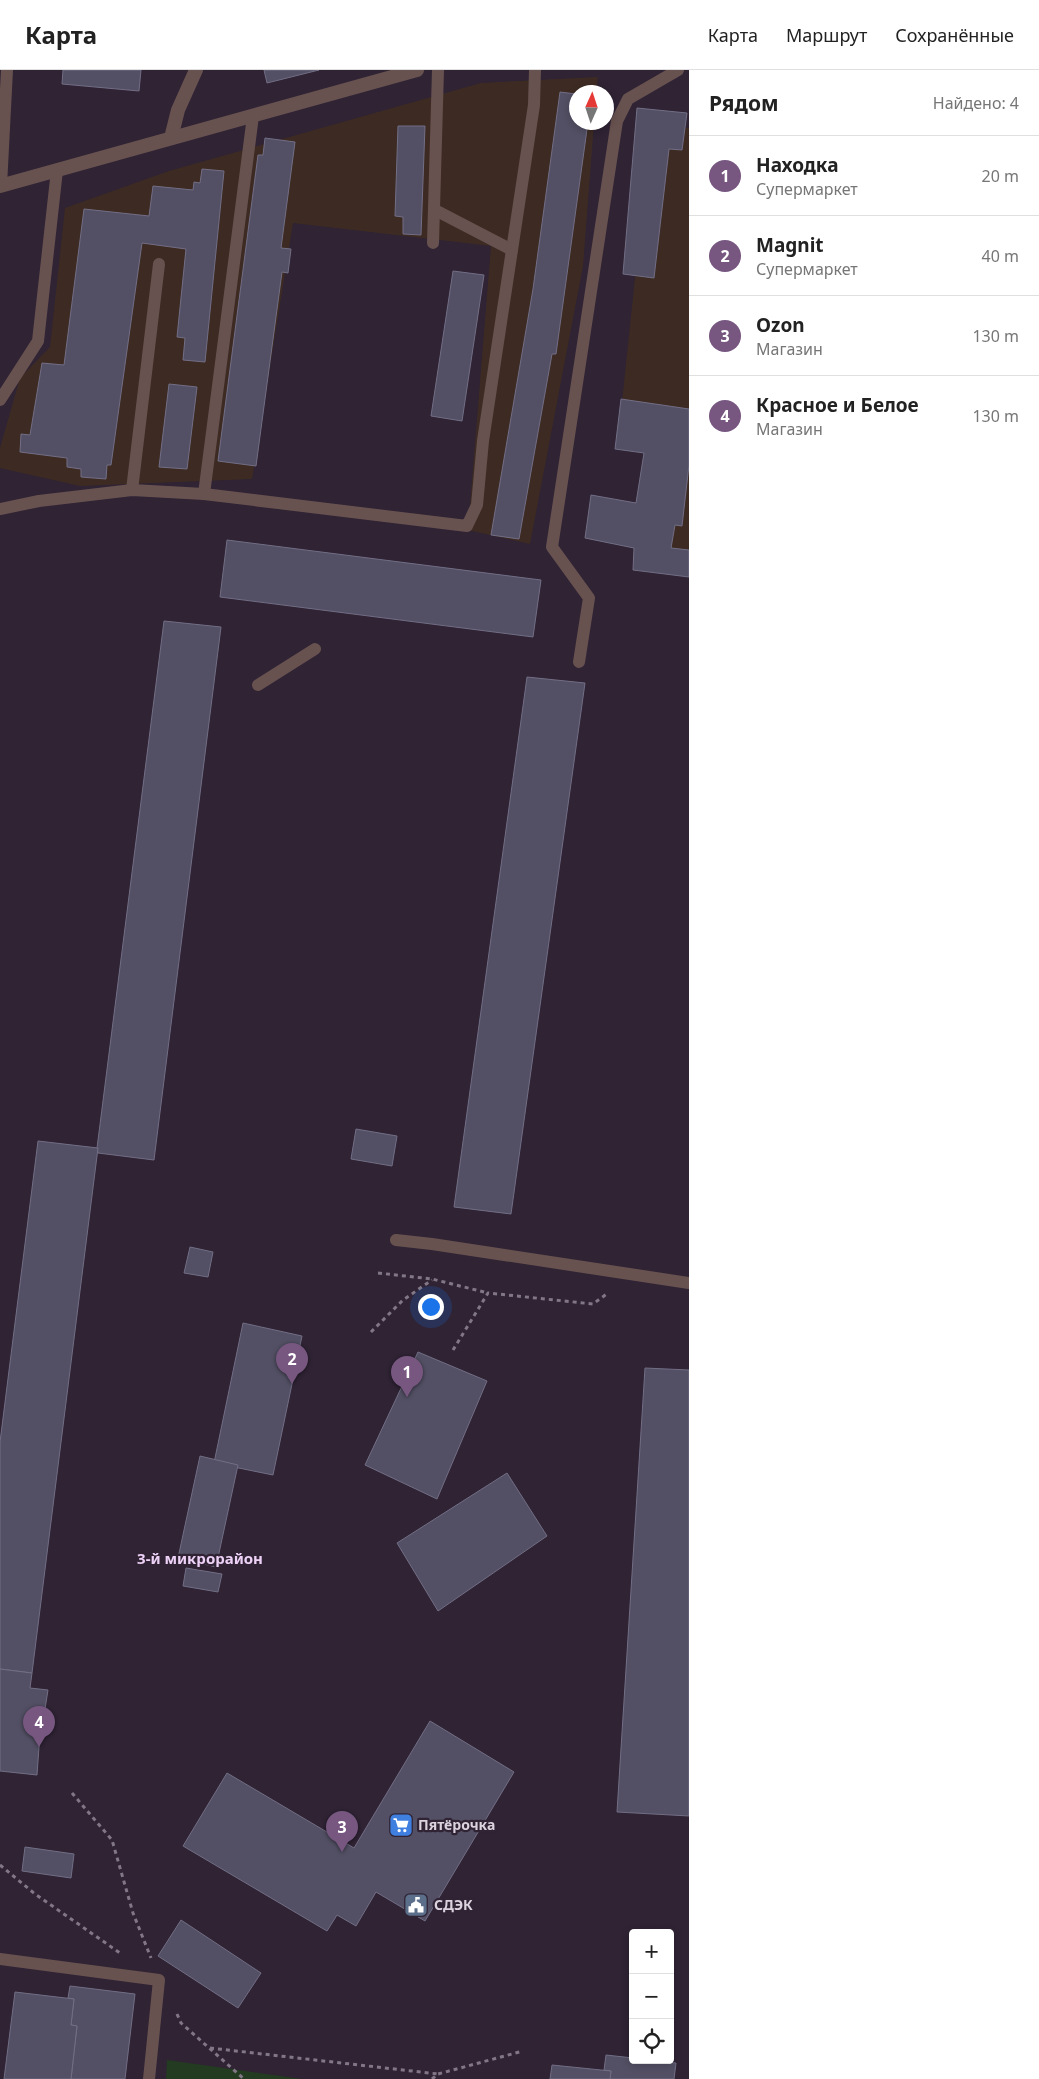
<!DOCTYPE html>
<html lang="ru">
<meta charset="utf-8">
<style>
:root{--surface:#fff;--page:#f2f2f2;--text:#222;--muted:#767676;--line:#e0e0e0;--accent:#775780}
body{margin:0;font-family:"Noto Sans",sans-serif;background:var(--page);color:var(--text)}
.controls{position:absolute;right:15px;bottom:15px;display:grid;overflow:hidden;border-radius:5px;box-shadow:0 2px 8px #0003}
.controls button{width:45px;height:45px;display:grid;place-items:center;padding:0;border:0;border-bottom:1px solid var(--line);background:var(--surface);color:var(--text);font:25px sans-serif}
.compass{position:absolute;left:569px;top:15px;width:45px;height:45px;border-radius:50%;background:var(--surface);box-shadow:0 2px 8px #0003;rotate:3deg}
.you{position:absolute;left:430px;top:1236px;width:18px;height:18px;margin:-12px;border:4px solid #fff;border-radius:50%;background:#1a73e8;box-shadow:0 0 0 8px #1a73e833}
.badge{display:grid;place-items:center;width:32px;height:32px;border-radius:50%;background:var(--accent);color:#fff;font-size:16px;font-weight:700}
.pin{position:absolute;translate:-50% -41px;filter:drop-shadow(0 1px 2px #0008)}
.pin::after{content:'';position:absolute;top:26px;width:18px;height:15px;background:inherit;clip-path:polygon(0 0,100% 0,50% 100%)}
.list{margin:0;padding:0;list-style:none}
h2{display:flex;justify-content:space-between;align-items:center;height:65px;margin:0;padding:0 20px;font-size:21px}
h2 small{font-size:16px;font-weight:400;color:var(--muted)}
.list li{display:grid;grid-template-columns:32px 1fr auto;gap:15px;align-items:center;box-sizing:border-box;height:80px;padding:0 20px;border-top:1px solid var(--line)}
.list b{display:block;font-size:19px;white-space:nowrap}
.list p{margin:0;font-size:16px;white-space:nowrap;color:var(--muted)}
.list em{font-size:16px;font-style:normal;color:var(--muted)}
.icon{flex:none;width:28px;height:28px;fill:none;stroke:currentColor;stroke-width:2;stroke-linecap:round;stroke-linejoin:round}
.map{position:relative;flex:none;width:689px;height:2009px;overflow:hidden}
header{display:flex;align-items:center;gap:30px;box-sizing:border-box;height:70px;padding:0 25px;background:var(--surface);border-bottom:1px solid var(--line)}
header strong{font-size:24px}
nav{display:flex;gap:28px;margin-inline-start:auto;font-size:18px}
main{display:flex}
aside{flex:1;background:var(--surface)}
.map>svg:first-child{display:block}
.industrial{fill:#3d2b23}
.green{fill:#233b20}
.building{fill:#535065;stroke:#726e85}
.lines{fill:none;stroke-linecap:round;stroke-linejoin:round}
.path{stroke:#827786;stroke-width:3;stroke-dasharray:4 4;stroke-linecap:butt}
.service{stroke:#685250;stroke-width:12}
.minor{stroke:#685250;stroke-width:14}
.labels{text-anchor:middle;stroke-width:4.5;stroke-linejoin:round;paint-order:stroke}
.poi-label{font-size:14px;font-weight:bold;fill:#dbd3de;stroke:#2f2334;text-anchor:start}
.neighbourhood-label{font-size:15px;font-weight:bold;fill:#eed1f7;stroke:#2f2334}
</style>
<header>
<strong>Карта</strong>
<nav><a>Карта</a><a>Маршрут</a><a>Сохранённые</a></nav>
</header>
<main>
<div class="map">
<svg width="689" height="2009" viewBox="0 0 689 2009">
<rect width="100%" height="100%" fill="#2f2334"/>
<g class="industrial">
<path d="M598,7L596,22H576V52L594,53L583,196L530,474L468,460L491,176L293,153L252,409L80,416L0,398V378L20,308L50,277L65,138L169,101L481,13Z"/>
<path d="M651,55L689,58V487L661,484L667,361L622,332Z"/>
</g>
<path class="green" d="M167,1990L302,2009H166Z"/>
<g class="building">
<path d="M63,0H141L139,21L62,14Z"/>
<path d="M264,0H319L267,13Z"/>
<path d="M560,22L576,24V52H588L556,284H552L519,469L491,465L533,219Z"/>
<path d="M637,38L687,43L682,80L669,79L654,208L623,204Z"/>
<path d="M398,56H425L421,165L403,164V147L395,146Z"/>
<path d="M265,68L295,72L281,178L291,179L288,203L282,202L256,396L218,391L258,85H263Z"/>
<path d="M202,99L224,101L205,292L183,290L185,268L177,267L186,179L142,173L111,395H107L106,409L81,407V399L67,397V388L20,382L21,364L30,365L42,293L64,295L84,139L149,146L153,116L193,120L194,112L200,113Z"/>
<path d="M453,201L484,205L462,351L431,346Z"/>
<path d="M169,314L197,317L187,399L159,397Z"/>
<path d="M621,329L689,339V395L682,456L675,455L671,478L689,480V507L633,500L634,478L585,468L591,425L636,433L644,383L615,379Z"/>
<path d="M227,470L541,510L533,567L220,527Z"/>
<path d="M164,551L221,557L154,1090L98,1083L97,1078Z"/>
<path d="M527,607L585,613L511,1144L454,1137Z"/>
<path d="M356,1059L397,1066L392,1096L351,1089Z"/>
<path d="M38,1071L98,1078L32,1603L0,1599V1372Z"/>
<path d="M190,1177L213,1182L208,1207L184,1203Z"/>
<path d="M243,1253L302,1266L273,1405L214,1393Z"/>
<path d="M418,1282L487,1311L437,1429L365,1395Z"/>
<path d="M645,1298L689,1300V1746L617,1742Z"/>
<path d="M200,1386L238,1395L216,1497L178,1488Z"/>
<path d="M507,1403L547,1466L438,1541L397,1473Z"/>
<path d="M186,1498L222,1504L218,1522L183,1516Z"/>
<path d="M0,1599L32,1603L30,1618L48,1620L39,1677L37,1705L0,1701Z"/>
<path d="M430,1651L514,1702L425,1851L376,1822L356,1856L337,1845L327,1861L183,1776L227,1703L354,1778Z"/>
<path d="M25,1777L74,1784L71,1808L22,1801Z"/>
<path d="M181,1850L261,1903L238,1938L158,1886Z"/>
<path d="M70,1916L135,1924L125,2009H71L77,1956L71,1955L74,1929L68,1928Z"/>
<path d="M15,1922L74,1929L71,1955L77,1956L71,2009H4Z"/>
<path d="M606,1985L633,1988V1990L676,1993L674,2009H610L611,2001L604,2000Z"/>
<path d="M552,1995L611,2001L610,2009H550Z"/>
</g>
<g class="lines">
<g class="path">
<path d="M378,1203L432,1209L488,1223"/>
<path d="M371,1262L403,1230L432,1210"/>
<path d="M453,1280L488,1223L593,1234L608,1223"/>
<path d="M72,1723L112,1770L133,1843L151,1888"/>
<path d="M0,1795L35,1824L120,1883"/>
<path d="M177,1944L181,1953L244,2009"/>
<path d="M210,1978L438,2004"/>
<path d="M432,2009L438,2004L523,1981"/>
</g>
<g class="service">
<path d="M1,116L7,0"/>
<path d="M435,140L512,180"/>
<path d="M433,173L438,0"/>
<path d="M0,330L38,271L57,100"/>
<path d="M132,420L159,194"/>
<path d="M204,424L253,46"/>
<path d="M0,439L39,431L132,420L204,424L467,456L477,435L483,371L534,35L535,0"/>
<path d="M579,592L589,528L552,477L617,51L628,29L678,0"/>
<path d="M258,615L315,579"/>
<path d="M396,1170L432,1174L689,1213"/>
<path d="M0,1889L159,1910L149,2009"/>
</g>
<g class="minor">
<path d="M171,68L178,40L196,0"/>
<path d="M0,116L417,0"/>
</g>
</g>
<defs>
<g id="supermarket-square" transform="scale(1.25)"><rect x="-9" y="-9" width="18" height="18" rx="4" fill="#3f7fe0" stroke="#2f2334"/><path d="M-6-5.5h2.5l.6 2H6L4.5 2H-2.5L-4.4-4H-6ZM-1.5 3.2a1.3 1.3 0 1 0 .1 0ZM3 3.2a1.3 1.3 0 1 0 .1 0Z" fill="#fff"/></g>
<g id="civic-square" transform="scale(1.25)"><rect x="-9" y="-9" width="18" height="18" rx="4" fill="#5c6f8a" stroke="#2f2334"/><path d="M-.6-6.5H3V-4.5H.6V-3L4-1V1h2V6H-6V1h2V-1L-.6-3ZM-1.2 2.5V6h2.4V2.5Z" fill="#fff"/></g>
</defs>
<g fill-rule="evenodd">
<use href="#supermarket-square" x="401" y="1755"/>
<use href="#civic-square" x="416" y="1835"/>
</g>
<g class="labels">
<g class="poi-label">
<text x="418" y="1760">Пятёрочка</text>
<text x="434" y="1840">СДЭК</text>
</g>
<g class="neighbourhood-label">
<text x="200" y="1494">3-й микрорайон</text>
</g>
</g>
</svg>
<div class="controls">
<button>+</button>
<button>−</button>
<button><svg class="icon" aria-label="locate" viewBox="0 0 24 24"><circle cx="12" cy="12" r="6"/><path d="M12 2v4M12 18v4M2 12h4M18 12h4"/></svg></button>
</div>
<svg class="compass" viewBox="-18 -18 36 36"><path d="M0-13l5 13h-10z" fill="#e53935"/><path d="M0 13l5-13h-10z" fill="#767676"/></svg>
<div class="you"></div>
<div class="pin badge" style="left:407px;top:1327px">1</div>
<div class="pin badge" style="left:292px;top:1314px">2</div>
<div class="pin badge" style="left:342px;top:1782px">3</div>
<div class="pin badge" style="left:39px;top:1677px">4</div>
</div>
<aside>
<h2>Рядом<small>Найдено: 4</small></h2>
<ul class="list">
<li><span class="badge">1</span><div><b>Находка</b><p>Супермаркет</p></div><em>20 m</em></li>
<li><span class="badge">2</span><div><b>Magnit</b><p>Супермаркет</p></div><em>40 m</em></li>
<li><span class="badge">3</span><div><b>Ozon</b><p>Магазин</p></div><em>130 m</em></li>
<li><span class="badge">4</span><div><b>Красное и Белое</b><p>Магазин</p></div><em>130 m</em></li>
</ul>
</aside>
</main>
